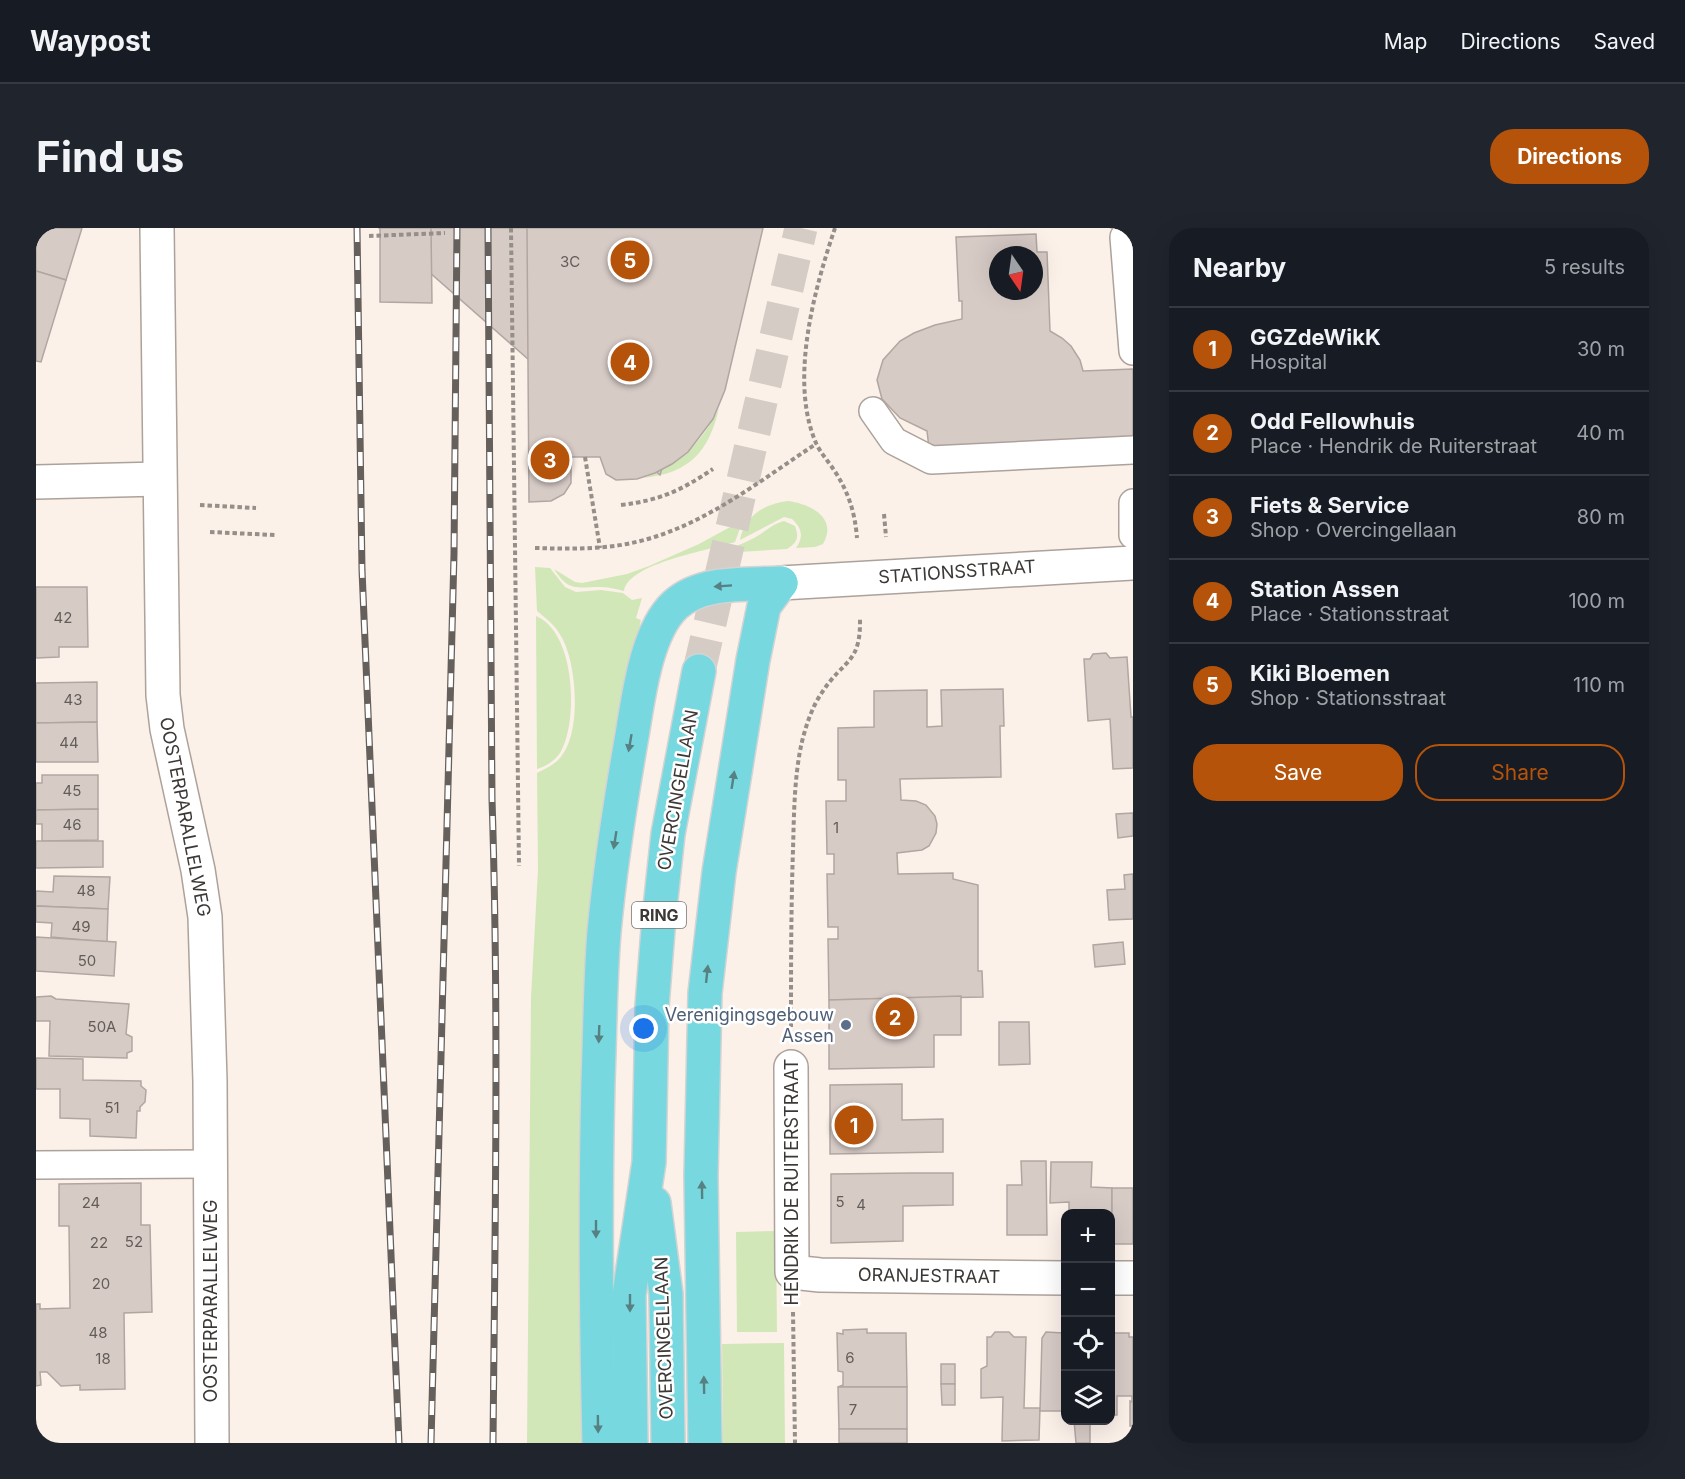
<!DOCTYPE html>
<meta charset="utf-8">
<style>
:root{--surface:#171b24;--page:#20242c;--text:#f1f3f6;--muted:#9ea1a6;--line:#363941;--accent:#b45309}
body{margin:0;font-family:Inter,sans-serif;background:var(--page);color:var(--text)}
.controls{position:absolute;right:18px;bottom:18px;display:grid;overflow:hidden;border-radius:12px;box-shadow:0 6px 24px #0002}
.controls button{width:54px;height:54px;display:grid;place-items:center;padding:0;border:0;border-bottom:2px solid var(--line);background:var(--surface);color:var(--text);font:30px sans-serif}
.compass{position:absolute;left:953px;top:18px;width:54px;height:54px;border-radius:50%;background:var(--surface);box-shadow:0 6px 24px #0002;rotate:167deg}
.you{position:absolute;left:608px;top:801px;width:21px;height:21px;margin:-15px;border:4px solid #fff;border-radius:50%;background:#1a73e8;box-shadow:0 0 0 9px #1a73e833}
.badge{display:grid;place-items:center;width:39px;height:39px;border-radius:50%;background:var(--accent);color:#fff;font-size:20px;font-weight:700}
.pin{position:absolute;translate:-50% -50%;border:3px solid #fff;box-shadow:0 2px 6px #0006}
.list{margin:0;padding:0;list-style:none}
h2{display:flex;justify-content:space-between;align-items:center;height:78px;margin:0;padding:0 24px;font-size:26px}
h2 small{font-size:20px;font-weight:400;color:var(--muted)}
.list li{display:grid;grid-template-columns:39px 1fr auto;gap:18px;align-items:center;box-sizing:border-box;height:84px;padding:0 24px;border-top:2px solid var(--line)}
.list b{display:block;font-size:22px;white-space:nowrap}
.list p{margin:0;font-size:20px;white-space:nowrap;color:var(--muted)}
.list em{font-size:20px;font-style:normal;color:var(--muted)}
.actions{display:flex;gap:12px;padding:18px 24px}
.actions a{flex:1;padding:14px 0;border:2px solid var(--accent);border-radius:24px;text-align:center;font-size:21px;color:var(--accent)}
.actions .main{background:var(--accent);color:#fff}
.icon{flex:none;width:33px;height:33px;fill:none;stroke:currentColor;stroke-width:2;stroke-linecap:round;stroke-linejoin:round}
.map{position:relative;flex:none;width:1097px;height:1215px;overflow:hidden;border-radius:24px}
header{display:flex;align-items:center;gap:36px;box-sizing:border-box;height:84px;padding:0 30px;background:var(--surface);border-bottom:2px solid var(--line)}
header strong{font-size:28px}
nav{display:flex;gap:33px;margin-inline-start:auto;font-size:21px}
.intro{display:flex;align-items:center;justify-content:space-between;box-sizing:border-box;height:144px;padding:0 36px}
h1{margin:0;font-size:42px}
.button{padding:15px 27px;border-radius:24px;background:var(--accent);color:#fff;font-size:21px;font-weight:700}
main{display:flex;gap:36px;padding:0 36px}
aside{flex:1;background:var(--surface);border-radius:24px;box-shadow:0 6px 24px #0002}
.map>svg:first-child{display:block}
.green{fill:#d2e7b8}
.building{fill:#d7cbc6;stroke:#b2a6a2;stroke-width:1.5;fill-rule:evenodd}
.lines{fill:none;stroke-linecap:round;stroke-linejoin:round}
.primary-tunnel{stroke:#d5ccc5;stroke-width:33;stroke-dasharray:33 16;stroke-linecap:butt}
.service-casing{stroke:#aca29b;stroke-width:30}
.minor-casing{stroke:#aca29b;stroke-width:36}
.tertiary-casing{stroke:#aca29b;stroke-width:36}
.primary-casing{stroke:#d4d3d3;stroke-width:36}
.path{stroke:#958e89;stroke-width:4;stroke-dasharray:4.5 3;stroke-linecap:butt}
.service{stroke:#fff;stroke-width:27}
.minor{stroke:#fff;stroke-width:33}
.tertiary{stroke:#fff;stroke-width:33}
.primary{stroke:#77d9df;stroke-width:33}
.rail-casing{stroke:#65605c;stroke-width:7}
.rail{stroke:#fff;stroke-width:4.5;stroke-dasharray:14;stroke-linecap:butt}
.oneway{fill:#578082}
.service-dot{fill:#5c6f8a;stroke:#fff;stroke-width:2}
.labels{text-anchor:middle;stroke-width:5;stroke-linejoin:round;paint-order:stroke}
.number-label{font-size:15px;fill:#635d59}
.shield{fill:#fff;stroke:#767472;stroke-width:1.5}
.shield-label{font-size:16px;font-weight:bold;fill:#3c3835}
.street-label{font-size:18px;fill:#3c3835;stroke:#fff}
.service-label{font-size:18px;fill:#4e5e75;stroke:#fff;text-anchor:end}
</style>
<header>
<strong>Waypost</strong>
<nav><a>Map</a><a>Directions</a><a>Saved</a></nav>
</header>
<div class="intro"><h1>Find us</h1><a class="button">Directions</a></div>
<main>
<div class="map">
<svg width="1097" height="1215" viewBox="0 0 1097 1215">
<rect width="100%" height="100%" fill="#fbf1e9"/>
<g class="green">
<path d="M683,180C673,224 653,245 608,250C642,237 667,214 683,180Z"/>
<path d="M752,273C775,276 802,290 787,316L779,319L760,320C768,309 766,300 756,291L748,289L704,312C708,288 730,275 752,273Z"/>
<path d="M707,292L699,314C675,322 592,335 588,363C580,361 572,359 564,359C540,359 533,364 518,341L539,354L546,355L591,346L613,338L663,316Z"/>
<path d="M748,293L759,298C763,309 762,314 751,321L671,326C687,323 703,318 718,310C728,305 736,296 748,293Z"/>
<path d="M499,339L514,340L529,359L540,364L565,362L587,365L596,372L606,370L600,390L605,392L587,469L551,1215H491L495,769L502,642L501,545C509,541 518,537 524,530C546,505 541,437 526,410C520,398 511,391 501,383Z"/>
<path d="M500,388C539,404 542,489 526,521C522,531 511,538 501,541Z"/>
<path d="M740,1003L741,1104H701L700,1004Z"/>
<path d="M748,1115L749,1215H687L686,1116Z"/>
</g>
<g class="building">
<path d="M0,0H46L30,52L0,43Z"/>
<path d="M343,0H700L624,247Z"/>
<path d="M344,0H395L396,75L344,74Z"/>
<path d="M491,0H727L689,162L677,191L652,224L636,236L619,245L601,251L580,252L570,246L564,229H535V255L528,266L515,273L493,274Z"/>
<path d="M1000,6L1001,24H1011L1014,103L1026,110L1035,118L1044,132L1047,143L1097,141V211L893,220L891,203L864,190L846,171L841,152L847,132L864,113L878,105L899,97L926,91V73H923L920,9ZM962,27H998V63H962Z"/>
<path d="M0,43L30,52L5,134L0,133Z"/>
<path d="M0,359H51L52,419H23V429L0,430Z"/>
<path d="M1070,425L1074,430L1091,429L1095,489H1097V540L1077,541L1074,491L1052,493L1048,431H1054L1057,426Z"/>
<path d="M61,454V494L0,495V455Z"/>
<path d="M967,461L968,498H964L965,549L864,551L865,572L880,573L890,577L899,588L901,596L900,605L893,618L886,622L861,625L862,646L917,645V651L942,657V743H946L947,769L793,772L792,711H802V699H792L791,646H798V626H791L790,573H810V552H802V500L838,499V463L891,462V499L906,498L905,462Z"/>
<path d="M61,494L62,534H0V495Z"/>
<path d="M6,547H62V581L0,582V555H6Z"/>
<path d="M62,581V612L6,613V596H0V582Z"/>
<path d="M1097,585V608L1082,610L1080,586Z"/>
<path d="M0,613H67V639L0,640Z"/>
<path d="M1097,646V691L1073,692L1071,662L1089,661L1088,647Z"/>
<path d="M18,648L74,649L72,681L0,678V663L17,664Z"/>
<path d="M0,678L72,681L71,714L15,709L16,695L0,694Z"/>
<path d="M0,709L80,714L78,748L0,743Z"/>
<path d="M1087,714L1089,736L1059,739L1057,717Z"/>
<path d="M15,768L20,771L93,776L90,806L96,809V823L91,825V830L13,828L14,793H0V769Z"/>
<path d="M925,768V807H898V839L793,841V772Z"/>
<path d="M963,794H993L994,836L963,837Z"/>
<path d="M0,830L47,831V852L105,853V858L110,862L109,874L104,879V883H101L100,910L54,908V891L24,890V861H0Z"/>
<path d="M866,856V892L907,891V924L794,926V857Z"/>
<path d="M985,933H1010L1011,1007H971V957H986Z"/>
<path d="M1015,934H1056L1055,959L1076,960V1016H1074V986H1033V974L1014,975Z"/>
<path d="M876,945H917V977L867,978V1013L795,1015V946Z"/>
<path d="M105,955V997H114L116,1084L88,1085L89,1161L44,1162V1157L25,1158L11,1144H4L5,1157L0,1158V1076H4V1081L34,1080L33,998H23V956Z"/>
<rect x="1076" y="960" width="21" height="56"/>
<path d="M831,1101V1105H870L871,1159H802L807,1157V1144L802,1143L801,1105L807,1106V1102Z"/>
<path d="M959,1104H973L978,1109H990L988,1180H1004L1003,1212L966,1213L967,1169L945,1170V1141L951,1138V1109H955Z"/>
<path d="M1010,1104L1028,1105L1030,1108V1183H1004L1006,1110Z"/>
<path d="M1076,1105H1093V1109H1097V1198H1094V1173L1096,1174V1168H1081V1187H1074V1109Z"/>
<rect x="905" y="1136" width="14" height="20"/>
<path d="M905,1156H919V1177H906Z"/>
<path d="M802,1159H871V1201H803Z"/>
<path d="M1038,1192H1054V1215H1040Z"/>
<rect x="803" y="1201" width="68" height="14"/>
</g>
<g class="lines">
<path class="primary-tunnel" d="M663,443L765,0"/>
<g class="service-casing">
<g id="service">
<path d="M1097,9H1088L1097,123"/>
<path d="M837,183L858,213L895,232L1097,222"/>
<path d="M1097,275V307"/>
<path d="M0,937L174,936"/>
</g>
</g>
<g class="minor-casing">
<g id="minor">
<path d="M121,0L127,467L131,501L162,642L169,689L174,853L176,1215"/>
<path d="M0,254L123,251"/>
<path d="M755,839L756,1044L784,1047L1030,1050"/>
<path d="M1074,1050H1097"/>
</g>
</g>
<g class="tertiary-casing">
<path id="tertiary" d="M745,355L1097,335"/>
</g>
<g class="primary-casing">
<g id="primary">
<path d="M618,975L630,1066L632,1215"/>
<path d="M563,1215C560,1094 559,974 562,853C564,803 564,753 568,704C574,640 584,576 595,513C602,473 609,405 639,377C666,352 711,357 745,355"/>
<path d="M595,1215L593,1067L613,934L616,778L623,689L632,606L663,443"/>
<path d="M669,1215L665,948L669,765L683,644L717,432L728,378L745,355"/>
</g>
</g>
<g class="path">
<path d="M475,0L483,638"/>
<path d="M799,0C778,62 753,153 780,215C784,224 792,233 798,242C812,263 819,284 821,310"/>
<path d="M333,8L409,5"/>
<path d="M549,229L564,320"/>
<path d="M164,277L220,280"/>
<path d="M585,277C625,272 644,263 677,241"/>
<path d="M848,286L850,309"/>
<path d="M174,304L239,307"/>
<path d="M499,320C535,321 572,322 608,312C672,295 726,251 780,216"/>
<path d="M755,799C755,740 755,681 757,622C758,588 758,552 765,518C769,500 776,478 787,463C808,431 825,436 824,390"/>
<path d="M757,1084L759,1215"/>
</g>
<use href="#service" class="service"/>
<use href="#minor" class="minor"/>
<use href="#tertiary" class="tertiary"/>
<use href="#primary" class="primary"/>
<g class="rail-casing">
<g id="rail">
<path d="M321,0L326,342L363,1215"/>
<path d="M452,0L456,571C463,786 459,1001 457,1215"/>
<path d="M395,1215L418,326L421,0"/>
</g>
</g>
<use href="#rail" class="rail"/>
</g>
<defs><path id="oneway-solid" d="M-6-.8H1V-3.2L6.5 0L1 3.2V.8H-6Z" transform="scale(1.5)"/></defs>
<g class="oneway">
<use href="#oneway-solid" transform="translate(687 358) rotate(176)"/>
<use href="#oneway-solid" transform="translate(594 515) rotate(100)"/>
<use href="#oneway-solid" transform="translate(697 552) rotate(-81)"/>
<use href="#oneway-solid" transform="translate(579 612) rotate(99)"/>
<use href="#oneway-solid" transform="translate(671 746) rotate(-84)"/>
<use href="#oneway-solid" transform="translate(563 806) rotate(92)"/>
<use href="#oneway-solid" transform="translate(666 962) rotate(-91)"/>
<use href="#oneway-solid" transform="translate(560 1001) rotate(90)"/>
<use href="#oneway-solid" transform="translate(594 1075) rotate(90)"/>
<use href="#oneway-solid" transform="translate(668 1157) rotate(-91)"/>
<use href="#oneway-solid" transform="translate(562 1196) rotate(89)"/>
</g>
<circle class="service-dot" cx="810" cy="797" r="6"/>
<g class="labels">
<g class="number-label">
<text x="534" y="39">3C</text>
<text x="27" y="395">42</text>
<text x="37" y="477">43</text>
<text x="33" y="520">44</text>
<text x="36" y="568">45</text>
<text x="36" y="602">46</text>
<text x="800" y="605">1</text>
<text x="50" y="668">48</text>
<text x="45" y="704">49</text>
<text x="51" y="738">50</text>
<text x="66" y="804">50A</text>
<text x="76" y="885">51</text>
<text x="804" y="979">5</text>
<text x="55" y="980">24</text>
<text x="825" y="982">4</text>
<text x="98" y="1019">52</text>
<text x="63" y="1020">22</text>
<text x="65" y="1061">20</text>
<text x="62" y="1110">48</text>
<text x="814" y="1135">6</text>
<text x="67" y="1136">18</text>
<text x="817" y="1187">7</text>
</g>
<rect class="shield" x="596" y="674" width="54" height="26" rx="4.5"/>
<g class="shield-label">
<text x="623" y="693">RING</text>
</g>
<g class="street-label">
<text transform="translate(921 344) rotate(-4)" y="6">STATIONSSTRAAT</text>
<text transform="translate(642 562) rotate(-80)" y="6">OVERCINGELLAAN</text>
<text transform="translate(149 589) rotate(79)" y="6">OOSTERPARALLELWEG</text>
<text transform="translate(756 954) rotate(-90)" y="6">HENDRIK DE RUITERSTRAAT</text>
<text transform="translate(893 1048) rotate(1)" y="6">ORANJESTRAAT</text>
<text transform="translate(175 1073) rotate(-90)" y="6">OOSTERPARALLELWEG</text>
<text transform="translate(628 1110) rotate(-92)" y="6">OVERCINGELLAAN</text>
</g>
<g class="service-label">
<text x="798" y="793">Verenigingsgebouw<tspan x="798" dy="21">Assen</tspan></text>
</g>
</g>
</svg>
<div class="controls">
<button>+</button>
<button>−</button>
<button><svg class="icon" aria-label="locate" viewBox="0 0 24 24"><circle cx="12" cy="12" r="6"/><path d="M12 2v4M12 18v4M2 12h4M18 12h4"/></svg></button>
<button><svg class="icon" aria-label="layers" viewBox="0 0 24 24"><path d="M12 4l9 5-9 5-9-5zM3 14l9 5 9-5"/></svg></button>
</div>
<svg class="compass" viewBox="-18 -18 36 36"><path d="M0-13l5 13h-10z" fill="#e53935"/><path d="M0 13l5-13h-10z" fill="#9ea1a6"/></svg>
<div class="you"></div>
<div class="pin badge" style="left:818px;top:897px">1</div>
<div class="pin badge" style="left:859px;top:789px">2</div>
<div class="pin badge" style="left:514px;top:232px">3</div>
<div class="pin badge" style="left:594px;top:134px">4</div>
<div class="pin badge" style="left:594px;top:32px">5</div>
</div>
<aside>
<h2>Nearby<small>5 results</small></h2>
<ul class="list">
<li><span class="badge">1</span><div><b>GGZdeWikK</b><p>Hospital</p></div><em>30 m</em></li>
<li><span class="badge">2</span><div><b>Odd Fellowhuis</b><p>Place · Hendrik de Ruiterstraat</p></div><em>40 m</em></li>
<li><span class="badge">3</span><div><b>Fiets &amp; Service</b><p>Shop · Overcingellaan</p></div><em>80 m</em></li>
<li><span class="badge">4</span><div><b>Station Assen</b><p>Place · Stationsstraat</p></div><em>100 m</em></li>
<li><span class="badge">5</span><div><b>Kiki Bloemen</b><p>Shop · Stationsstraat</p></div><em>110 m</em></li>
</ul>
<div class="actions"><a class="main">Save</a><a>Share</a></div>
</aside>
</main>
